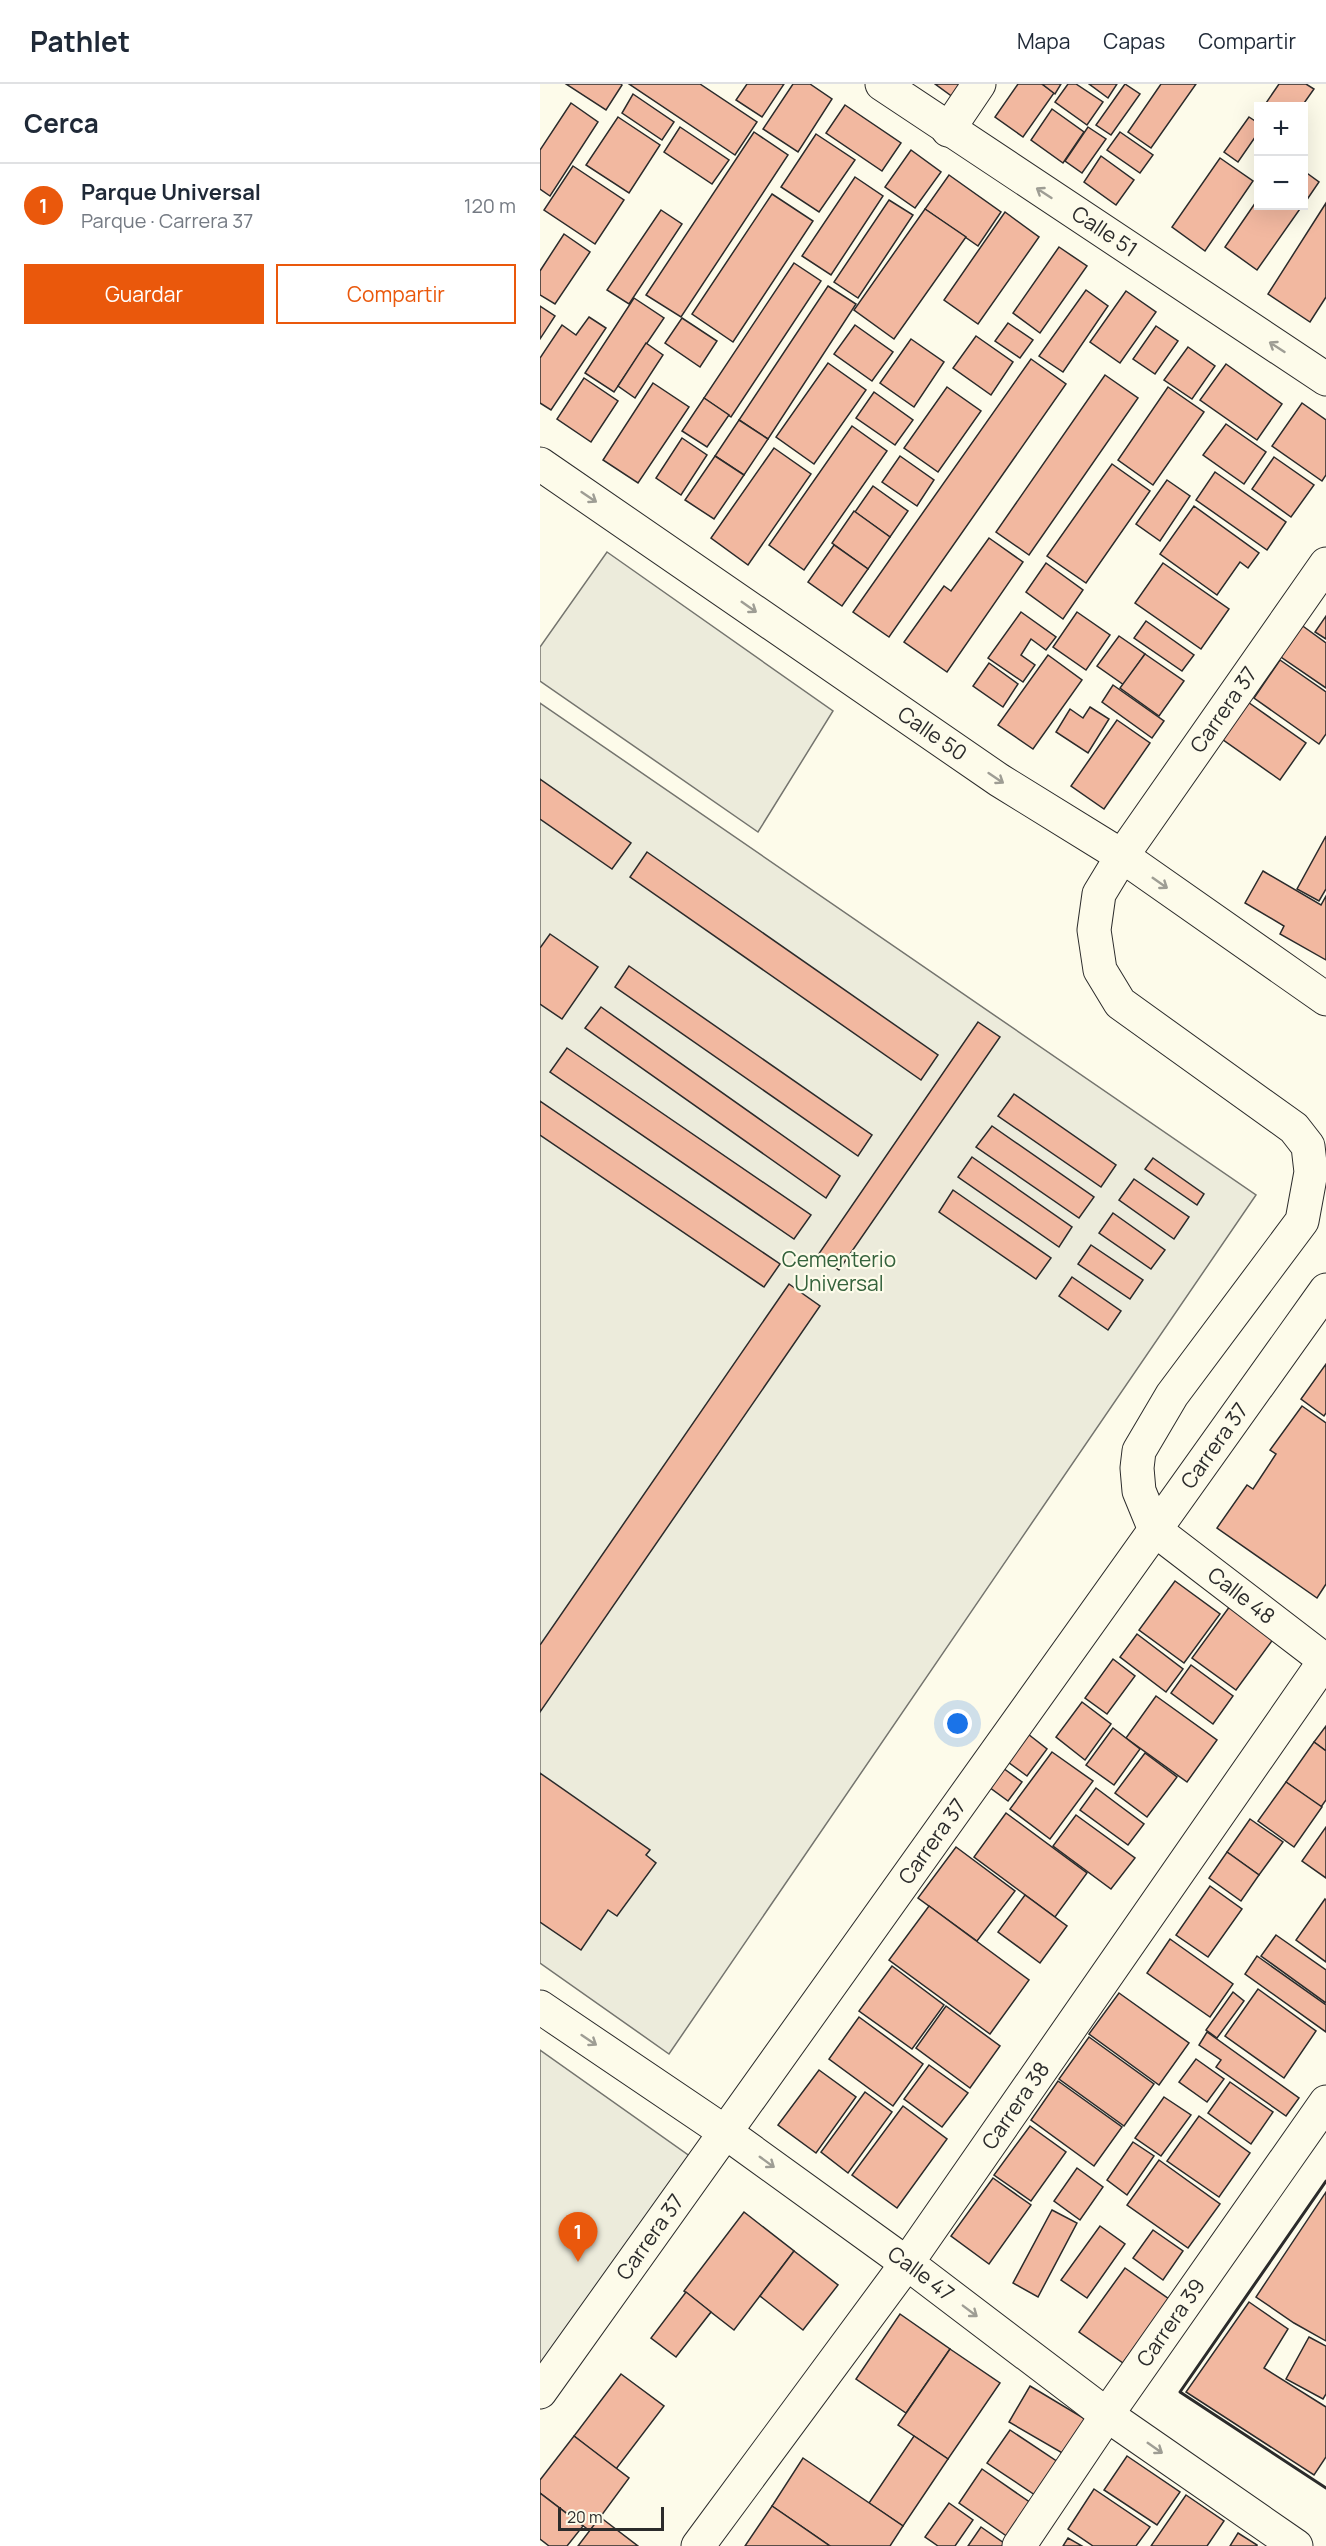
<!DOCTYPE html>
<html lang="es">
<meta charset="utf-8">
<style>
:root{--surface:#fff;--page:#f6f6f7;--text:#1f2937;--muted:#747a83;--line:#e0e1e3;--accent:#ea580c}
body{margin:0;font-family:Manrope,sans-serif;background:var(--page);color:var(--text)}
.controls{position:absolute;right:18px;top:18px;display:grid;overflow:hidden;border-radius:0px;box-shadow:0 6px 24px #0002}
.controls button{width:54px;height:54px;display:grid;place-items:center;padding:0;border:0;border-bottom:2px solid var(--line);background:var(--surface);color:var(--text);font:30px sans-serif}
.scale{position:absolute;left:18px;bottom:15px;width:106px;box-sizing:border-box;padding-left:6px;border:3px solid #2b2b2b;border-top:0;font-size:16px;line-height:21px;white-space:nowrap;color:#2b2b2b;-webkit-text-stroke:4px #fdfbea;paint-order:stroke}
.you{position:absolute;left:418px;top:1640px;width:21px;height:21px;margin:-15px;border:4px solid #fff;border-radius:50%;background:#1a73e8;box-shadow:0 0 0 9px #1a73e833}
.badge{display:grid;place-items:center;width:39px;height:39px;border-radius:50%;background:var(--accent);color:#fff;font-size:20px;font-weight:700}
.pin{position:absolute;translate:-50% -50px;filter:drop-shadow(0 2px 3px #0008)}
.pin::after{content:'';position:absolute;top:32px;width:21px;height:18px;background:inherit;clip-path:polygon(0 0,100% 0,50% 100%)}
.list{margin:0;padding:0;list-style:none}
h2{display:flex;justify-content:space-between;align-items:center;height:78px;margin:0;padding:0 24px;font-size:26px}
h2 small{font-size:20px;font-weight:400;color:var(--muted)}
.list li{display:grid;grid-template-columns:39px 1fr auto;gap:18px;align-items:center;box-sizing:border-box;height:84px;padding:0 24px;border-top:2px solid var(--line)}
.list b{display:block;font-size:22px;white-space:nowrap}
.list p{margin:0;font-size:20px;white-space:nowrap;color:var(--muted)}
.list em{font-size:20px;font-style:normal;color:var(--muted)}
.actions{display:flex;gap:12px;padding:18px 24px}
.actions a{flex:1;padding:14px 0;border:2px solid var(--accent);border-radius:0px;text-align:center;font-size:21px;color:var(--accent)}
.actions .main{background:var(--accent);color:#fff}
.map{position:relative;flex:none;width:786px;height:2462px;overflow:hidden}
header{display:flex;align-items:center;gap:36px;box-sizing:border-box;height:84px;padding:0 30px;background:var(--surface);border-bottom:2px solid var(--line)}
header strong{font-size:28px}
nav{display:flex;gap:33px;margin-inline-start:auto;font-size:21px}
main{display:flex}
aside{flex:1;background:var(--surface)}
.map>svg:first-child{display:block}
.green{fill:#ecebdb;stroke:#74746e;stroke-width:1.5}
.building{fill:#f2b8a0;stroke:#2b2b2b;stroke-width:1.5}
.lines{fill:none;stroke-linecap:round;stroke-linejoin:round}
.minor-casing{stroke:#2b2b2b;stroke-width:35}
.major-casing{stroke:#2b2b2b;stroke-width:35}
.minor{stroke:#fdfbea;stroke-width:33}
.major{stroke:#fdfbea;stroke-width:33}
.wall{stroke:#2b2b2b;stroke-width:3}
.oneway{stroke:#9e9d94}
.labels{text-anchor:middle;stroke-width:4.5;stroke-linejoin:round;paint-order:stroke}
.street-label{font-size:21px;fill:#2b2b2b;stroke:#fdfbea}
.park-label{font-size:21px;fill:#34623c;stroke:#fdfbea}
</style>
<header>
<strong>Pathlet</strong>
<nav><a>Mapa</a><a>Capas</a><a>Compartir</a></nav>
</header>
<main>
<aside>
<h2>Cerca<small></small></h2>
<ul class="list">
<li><span class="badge">1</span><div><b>Parque Universal</b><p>Parque · Carrera 37</p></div><em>120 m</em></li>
</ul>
<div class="actions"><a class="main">Guardar</a><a>Compartir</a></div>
</aside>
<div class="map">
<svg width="786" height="2462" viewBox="0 0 786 2462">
<rect width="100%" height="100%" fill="#fdfbea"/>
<g class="green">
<path d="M67,468L293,627L218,748L0,597V563Z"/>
<path d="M0,619L716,1111L129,1970L0,1879Z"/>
<path d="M0,1966L151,2073L0,2282Z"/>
</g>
<g class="building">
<path d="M26,0H81L82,1L66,26Z"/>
<path d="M89,0H160L217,38L195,71Z"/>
<path d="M207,0H244L222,33L196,16Z"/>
<path d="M253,0H270L292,15L258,68L223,45Z"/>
<path d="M395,0H434L421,19Z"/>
<path d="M478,0H502L514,9L483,53L455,33Z"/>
<path d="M502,0H521L515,10Z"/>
<path d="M528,0H536L563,18L547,41L515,18Z"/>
<path d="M549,0H577L568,14Z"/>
<path d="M585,0L600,10L571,51L556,41Z"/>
<path d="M621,0H656L611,64L588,48Z"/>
<path d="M739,0H766L774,5L762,22H730L726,19Z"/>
<path d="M93,10L134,38L122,56L82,29Z"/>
<path d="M31,19L58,38L10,112L0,105V66Z"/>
<path d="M305,21L361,59L342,87L286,49Z"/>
<path d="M512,25L544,48L523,79L491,56Z"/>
<path d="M78,33L120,61L89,109L46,81Z"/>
<path d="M709,33L718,39V49L698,78L684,68Z"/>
<path d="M140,43L189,76L172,100L124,68Z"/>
<path d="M548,43L566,55L542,89L525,77Z"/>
<path d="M214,48L248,71L141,233L106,211Z"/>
<path d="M580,48L613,71L600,89L567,66Z"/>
<path d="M276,50L315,76L279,128L241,103Z"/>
<path d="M371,66L401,88L375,124L345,103Z"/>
<path d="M561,72L594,96L576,121L544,98Z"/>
<path d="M680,74L713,97L665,167L632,143Z"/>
<path d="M33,82L84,116L55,160L4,126Z"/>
<path d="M764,87L779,98L764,120Z"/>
<path d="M409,91L461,128L438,162L385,125Z"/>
<path d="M315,93L343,112L291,191L262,172Z"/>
<path d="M232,110L273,137L193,258L152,230Z"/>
<path d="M718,115V122H762L717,186L685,163Z"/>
<path d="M349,116L373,131L318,214L294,198Z"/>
<path d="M786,119V213L770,238L728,210Z"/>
<path d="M385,125L426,153L354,255L314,226Z"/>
<path d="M121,126L142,140L89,220L67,206Z"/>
<path d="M465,128L499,153L438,240L404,216Z"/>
<path d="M24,150L50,168L15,220L0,211V187Z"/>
<path d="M519,163L547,182L500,249L473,229Z"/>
<path d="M254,179L281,197L191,333L164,314Z"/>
<path d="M288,202L316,220L228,355L199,336Z"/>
<path d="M546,206L568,222L523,288L499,272Z"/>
<path d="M586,207L616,228L580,279L550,258Z"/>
<path d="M94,214L124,234L74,308L45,289Z"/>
<path d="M0,222L15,232L0,255Z"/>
<path d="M49,233L66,244L11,326L0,319V274L22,241L36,251Z"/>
<path d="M142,234L177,257L160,283L125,259Z"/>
<path d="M468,239L493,256L480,274L455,257Z"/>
<path d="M315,241L353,268L332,297L294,270Z"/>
<path d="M616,242L638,257L615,290L593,275Z"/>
<path d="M436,252L473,278L451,311L413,284Z"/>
<path d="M371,255L404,278L374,323L340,299Z"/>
<path d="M106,259L123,271L95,314L78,302Z"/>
<path d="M648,263L675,282L652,315L624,296Z"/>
<path d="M491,275L526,300L349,553L313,528Z"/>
<path d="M288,279L326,306L274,380L236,353Z"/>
<path d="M686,280L742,320L717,356L660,316Z"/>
<path d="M565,291L598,314L489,471L456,448Z"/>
<path d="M44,294L78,317L51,358L17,335Z"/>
<path d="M113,299L149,323L98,399L63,376Z"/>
<path d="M407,303L441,327L398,388L364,364Z"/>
<path d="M628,303L664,328L613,401L578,376Z"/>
<path d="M334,308L373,336L355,361L316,334Z"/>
<path d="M164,314L189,331L167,363L142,347Z"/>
<path d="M762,319L786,336V391L782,397L732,362Z"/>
<path d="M199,336L228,355L204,391L175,372Z"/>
<path d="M686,340L726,368L704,400L663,371Z"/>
<path d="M312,342L347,367L264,486L229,461Z"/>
<path d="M142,354L167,371L141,411L116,394Z"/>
<path d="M234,364L271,390L208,481L171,454Z"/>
<path d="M175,372L204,391L174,435L145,416Z"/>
<path d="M360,372L394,396L377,422L342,398Z"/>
<path d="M734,373L774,401L751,433L712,405Z"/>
<path d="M572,380L610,407L546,499L507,472Z"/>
<path d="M675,388L746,438L727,466L656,416Z"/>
<path d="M627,396L650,412L620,457L596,440Z"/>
<path d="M333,402L368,427L350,453L315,428Z"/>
<path d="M654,422L719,469L708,484L700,478L677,511L620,470Z"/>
<path d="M314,427L350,453L328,485L292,459Z"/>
<path d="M449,454L483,478L407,588L364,558L404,502L411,507Z"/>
<path d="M294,461L328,485L302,522L268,498Z"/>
<path d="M506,479L543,506L523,535L486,508Z"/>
<path d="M623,479L689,525L661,565L595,519Z"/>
<path d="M481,528L516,553L506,566L491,555L481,571L495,581L483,598L448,574Z"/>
<path d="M537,528L570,551L546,586L513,563Z"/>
<path d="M786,532V555L775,548Z"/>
<path d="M606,537L654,571L642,587L594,554Z"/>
<path d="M760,540L786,559V604L738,571Z"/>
<path d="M579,552L605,570L584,601L557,582Z"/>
<path d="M605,570L644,597L619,632L580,604Z"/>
<path d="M508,571L542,596L493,665L458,641Z"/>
<path d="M740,576L786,608V650L779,660L714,614Z"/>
<path d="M449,579L478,600L463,623L433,602Z"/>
<path d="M573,601L624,637L612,654L562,618Z"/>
<path d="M705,616L766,659L740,696L679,653Z"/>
<path d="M550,623L569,635L548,669L516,648L530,625L543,634Z"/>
<path d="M577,636L610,659L564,725L531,702Z"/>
<path d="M0,695L91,759L72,785L0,735Z"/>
<path d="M786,752V805L779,817L757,805Z"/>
<path d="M107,768L398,971L381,996L90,793Z"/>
<path d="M723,787L781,821L786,812V876L740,850L744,842L705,819Z"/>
<path d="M10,850L58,883L22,935L0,920V864Z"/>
<path d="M89,882L332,1051L318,1072L75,903Z"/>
<path d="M61,923L300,1092L286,1114L45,944Z"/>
<path d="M438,938L460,953L299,1186L278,1171Z"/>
<path d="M27,964L271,1131L254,1155L10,988Z"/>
<path d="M474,1010L576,1081L561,1103L458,1032Z"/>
<path d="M0,1017L240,1180L224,1203L0,1051Z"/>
<path d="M452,1042L554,1113L539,1134L436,1063Z"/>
<path d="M432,1073L532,1143L519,1163L418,1093Z"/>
<path d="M613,1074L664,1110L657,1121L605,1085Z"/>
<path d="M594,1095L649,1133L634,1155L579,1116Z"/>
<path d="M413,1106L511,1174L496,1195L399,1128Z"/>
<path d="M573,1129L625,1166L611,1185L559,1149Z"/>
<path d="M551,1161L603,1196L590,1215L538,1180Z"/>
<path d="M532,1193L581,1227L568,1246L519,1212Z"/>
<path d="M249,1200L280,1222L0,1628V1561Z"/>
<path d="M786,1280V1329L784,1332L761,1315Z"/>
<path d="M762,1322L786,1339V1500L777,1514L677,1444L707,1401L713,1405L736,1370L730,1366Z"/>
<path d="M635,1497L680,1530L644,1579L599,1546Z"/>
<path d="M690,1522L734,1554L696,1606L652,1574Z"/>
<path d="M597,1550L643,1585L626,1608L580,1573Z"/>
<path d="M573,1575L595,1592L567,1630L545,1614Z"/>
<path d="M651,1581L693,1612L673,1640L631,1609Z"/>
<path d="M616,1612L677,1656L647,1698L586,1654Z"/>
<path d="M542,1618L571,1640L545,1676L516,1653Z"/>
<path d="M786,1642V1667L774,1658Z"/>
<path d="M573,1644L600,1665L574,1701L546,1681Z"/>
<path d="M488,1650L507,1665L487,1692L468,1678Z"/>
<path d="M774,1658L786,1667V1716L781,1723L746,1698Z"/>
<path d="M512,1668L553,1697L510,1755L470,1725Z"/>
<path d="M605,1669L637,1693L607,1733L575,1709Z"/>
<path d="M463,1684L482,1698L468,1717L449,1703Z"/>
<path d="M0,1689L110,1766L106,1771L116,1779L77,1832L68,1826L41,1866L0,1838Z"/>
<path d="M746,1698L782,1723L754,1763L718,1737Z"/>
<path d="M556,1704L604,1740L588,1761L540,1726Z"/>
<path d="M466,1729L547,1789L515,1833L434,1773Z"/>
<path d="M536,1731L595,1774L571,1805L513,1762Z"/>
<path d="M710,1735L743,1758L719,1791L687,1768Z"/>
<path d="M786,1743V1794L762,1777Z"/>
<path d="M416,1763L475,1807L437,1857L378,1814Z"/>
<path d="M687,1768L719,1791L701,1817L669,1794Z"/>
<path d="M670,1802L702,1825L668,1873L636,1851Z"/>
<path d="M485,1811L527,1842L500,1879L458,1848Z"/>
<path d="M785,1815L786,1816V1878L756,1856Z"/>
<path d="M389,1822L489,1896L450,1950L349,1876Z"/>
<path d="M736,1851L786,1886V1919L721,1872Z"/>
<path d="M630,1855L693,1900L670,1933L607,1889Z"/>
<path d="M717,1872L786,1921V1948L705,1890Z"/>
<path d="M352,1882L404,1921L372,1965L319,1927Z"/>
<path d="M718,1905L776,1947L744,1994L685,1952Z"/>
<path d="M693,1908L704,1917L677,1954L666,1946Z"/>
<path d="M579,1909L649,1959L619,2001L549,1950Z"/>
<path d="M406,1922L460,1962L430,2004L376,1964Z"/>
<path d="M319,1933L383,1980L353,2022L289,1975Z"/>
<path d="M667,1948L759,2014L746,2032L676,1983L681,1976L659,1961Z"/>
<path d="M549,1953L614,2000L584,2042L519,1995Z"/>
<path d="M656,1975L684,1995L667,2018L639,1998Z"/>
<path d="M389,1981L428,2009L402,2043L364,2015Z"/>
<path d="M279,1986L316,2013L276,2069L238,2041Z"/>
<path d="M518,1997L582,2043L554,2082L491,2036Z"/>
<path d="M690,1998L733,2028L711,2060L668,2029Z"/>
<path d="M325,2008L352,2028L308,2089L281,2068Z"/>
<path d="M624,2013L651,2031L621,2072L595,2054Z"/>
<path d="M363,2022L407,2055L357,2124L312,2091Z"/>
<path d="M659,2032L710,2069L679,2113L627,2077Z"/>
<path d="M490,2042L526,2068L491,2117L454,2091Z"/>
<path d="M593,2058L614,2072L587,2111L567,2096Z"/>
<path d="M619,2076L680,2120L648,2164L587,2121Z"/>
<path d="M537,2084L563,2103L540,2136L514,2117Z"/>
<path d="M453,2094L491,2121L449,2180L411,2152Z"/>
<path d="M786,2108V2257L754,2239L716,2213Z"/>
<path d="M512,2126L537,2139L498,2213L473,2199Z"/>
<path d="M204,2128L254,2167L194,2246L144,2207Z"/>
<path d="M560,2142L585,2160L547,2214L521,2196Z"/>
<path d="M613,2146L643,2167L623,2196L593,2174Z"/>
<path d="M254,2167L298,2201L263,2246L220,2212Z"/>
<path d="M585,2184L629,2215L583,2279L539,2248Z"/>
<path d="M146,2208L171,2228L136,2273L111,2254Z"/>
<path d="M709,2218L748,2245L724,2284L786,2323V2373L774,2391L646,2308Z"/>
<path d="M360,2230L410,2265L366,2329L316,2295Z"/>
<path d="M769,2253L786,2262V2310L783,2315L746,2295Z"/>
<path d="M410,2265L460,2299L408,2375L358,2341Z"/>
<path d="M81,2290L124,2322L76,2385L34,2352Z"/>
<path d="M490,2302L545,2335L524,2370L469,2338Z"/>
<path d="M470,2346L518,2378L495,2411L447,2379Z"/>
<path d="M34,2352L89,2394L50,2447L0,2409V2396Z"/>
<path d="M374,2352L408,2375L363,2442L329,2419Z"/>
<path d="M587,2372L640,2408L617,2441L564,2406Z"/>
<path d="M263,2374L363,2442L350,2462H290L232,2422Z"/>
<path d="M442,2385L491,2419L468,2453L419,2419Z"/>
<path d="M554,2405L610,2443L596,2462H553L528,2445Z"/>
<path d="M0,2409L43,2442L27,2462H9L0,2455Z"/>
<path d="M646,2411L684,2437L667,2462H611Z"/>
<path d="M409,2419L433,2436L415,2462H398L385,2453Z"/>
<path d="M232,2422L290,2462H205Z"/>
<path d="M60,2433L98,2462H38Z"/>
<path d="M441,2443L464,2459L462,2462H428Z"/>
<path d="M698,2449L717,2461V2462H690Z"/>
<path d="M528,2454L542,2462H523Z"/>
</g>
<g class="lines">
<g class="minor-casing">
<g id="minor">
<path id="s1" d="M342,0L786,295"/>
<path d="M408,46L439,0"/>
<path id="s2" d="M0,380L459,696L582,772L786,915"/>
<path id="s3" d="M786,480L582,772L559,810L554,846L560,886L580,919L754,1044L768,1062L771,1088L762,1137L632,1311L599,1367L597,1384L599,1407L615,1446L786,1577"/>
<path id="s4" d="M0,1923L185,2048L380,2189L567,2331L756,2462"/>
<path id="s5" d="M0,2308L786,1206"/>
<path id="s6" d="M479,2462L575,2319L786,2018"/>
</g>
</g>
<g class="major-casing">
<g id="major">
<path id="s7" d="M158,2462L367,2179L786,1575"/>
</g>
</g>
<use href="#minor" class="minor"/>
<use href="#major" class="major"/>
<path class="wall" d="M786,2097L640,2308L786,2404"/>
</g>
<defs><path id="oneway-shaft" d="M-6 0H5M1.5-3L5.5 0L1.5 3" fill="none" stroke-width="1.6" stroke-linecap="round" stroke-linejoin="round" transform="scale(1.5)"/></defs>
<g class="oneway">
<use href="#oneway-shaft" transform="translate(504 109) rotate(-147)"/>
<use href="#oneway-shaft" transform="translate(737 263) rotate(-147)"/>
<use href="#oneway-shaft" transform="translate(49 413) rotate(34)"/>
<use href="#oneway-shaft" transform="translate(209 523) rotate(35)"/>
<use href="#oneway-shaft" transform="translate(456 694) rotate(34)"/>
<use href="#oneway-shaft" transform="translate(620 799) rotate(35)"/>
<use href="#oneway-shaft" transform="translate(49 1956) rotate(34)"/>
<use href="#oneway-shaft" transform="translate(227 2078) rotate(36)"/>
<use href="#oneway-shaft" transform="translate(430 2227) rotate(37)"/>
<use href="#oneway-shaft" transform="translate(615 2364) rotate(35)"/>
</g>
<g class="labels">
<g class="street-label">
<text dy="7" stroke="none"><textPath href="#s1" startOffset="267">Calle 51</textPath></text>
<text transform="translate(684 626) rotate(-55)" y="7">Carrera 37</text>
<text dy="7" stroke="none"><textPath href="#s2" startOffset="476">Calle 50</textPath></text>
<text dy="7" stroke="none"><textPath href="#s5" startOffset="1162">Carrera 37</textPath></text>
<text dy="7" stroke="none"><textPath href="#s3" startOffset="1302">Calle 48</textPath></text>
<text dy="7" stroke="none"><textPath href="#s5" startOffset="676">Carrera 37</textPath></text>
<text dy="7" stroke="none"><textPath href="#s7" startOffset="543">Carrera 38</textPath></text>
<text dy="7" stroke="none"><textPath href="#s5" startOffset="190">Carrera 37</textPath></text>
<text dy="7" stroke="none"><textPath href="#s4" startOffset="465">Calle 47</textPath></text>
<text dy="7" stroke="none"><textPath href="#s6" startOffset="270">Carrera 39</textPath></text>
</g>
<g class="park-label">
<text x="299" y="1183">Cementerio<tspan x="299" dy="24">Universal</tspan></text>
</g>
</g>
</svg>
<div class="controls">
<button>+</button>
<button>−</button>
</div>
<div class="scale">20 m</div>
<div class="you"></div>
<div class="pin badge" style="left:38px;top:2178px">1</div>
</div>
</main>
